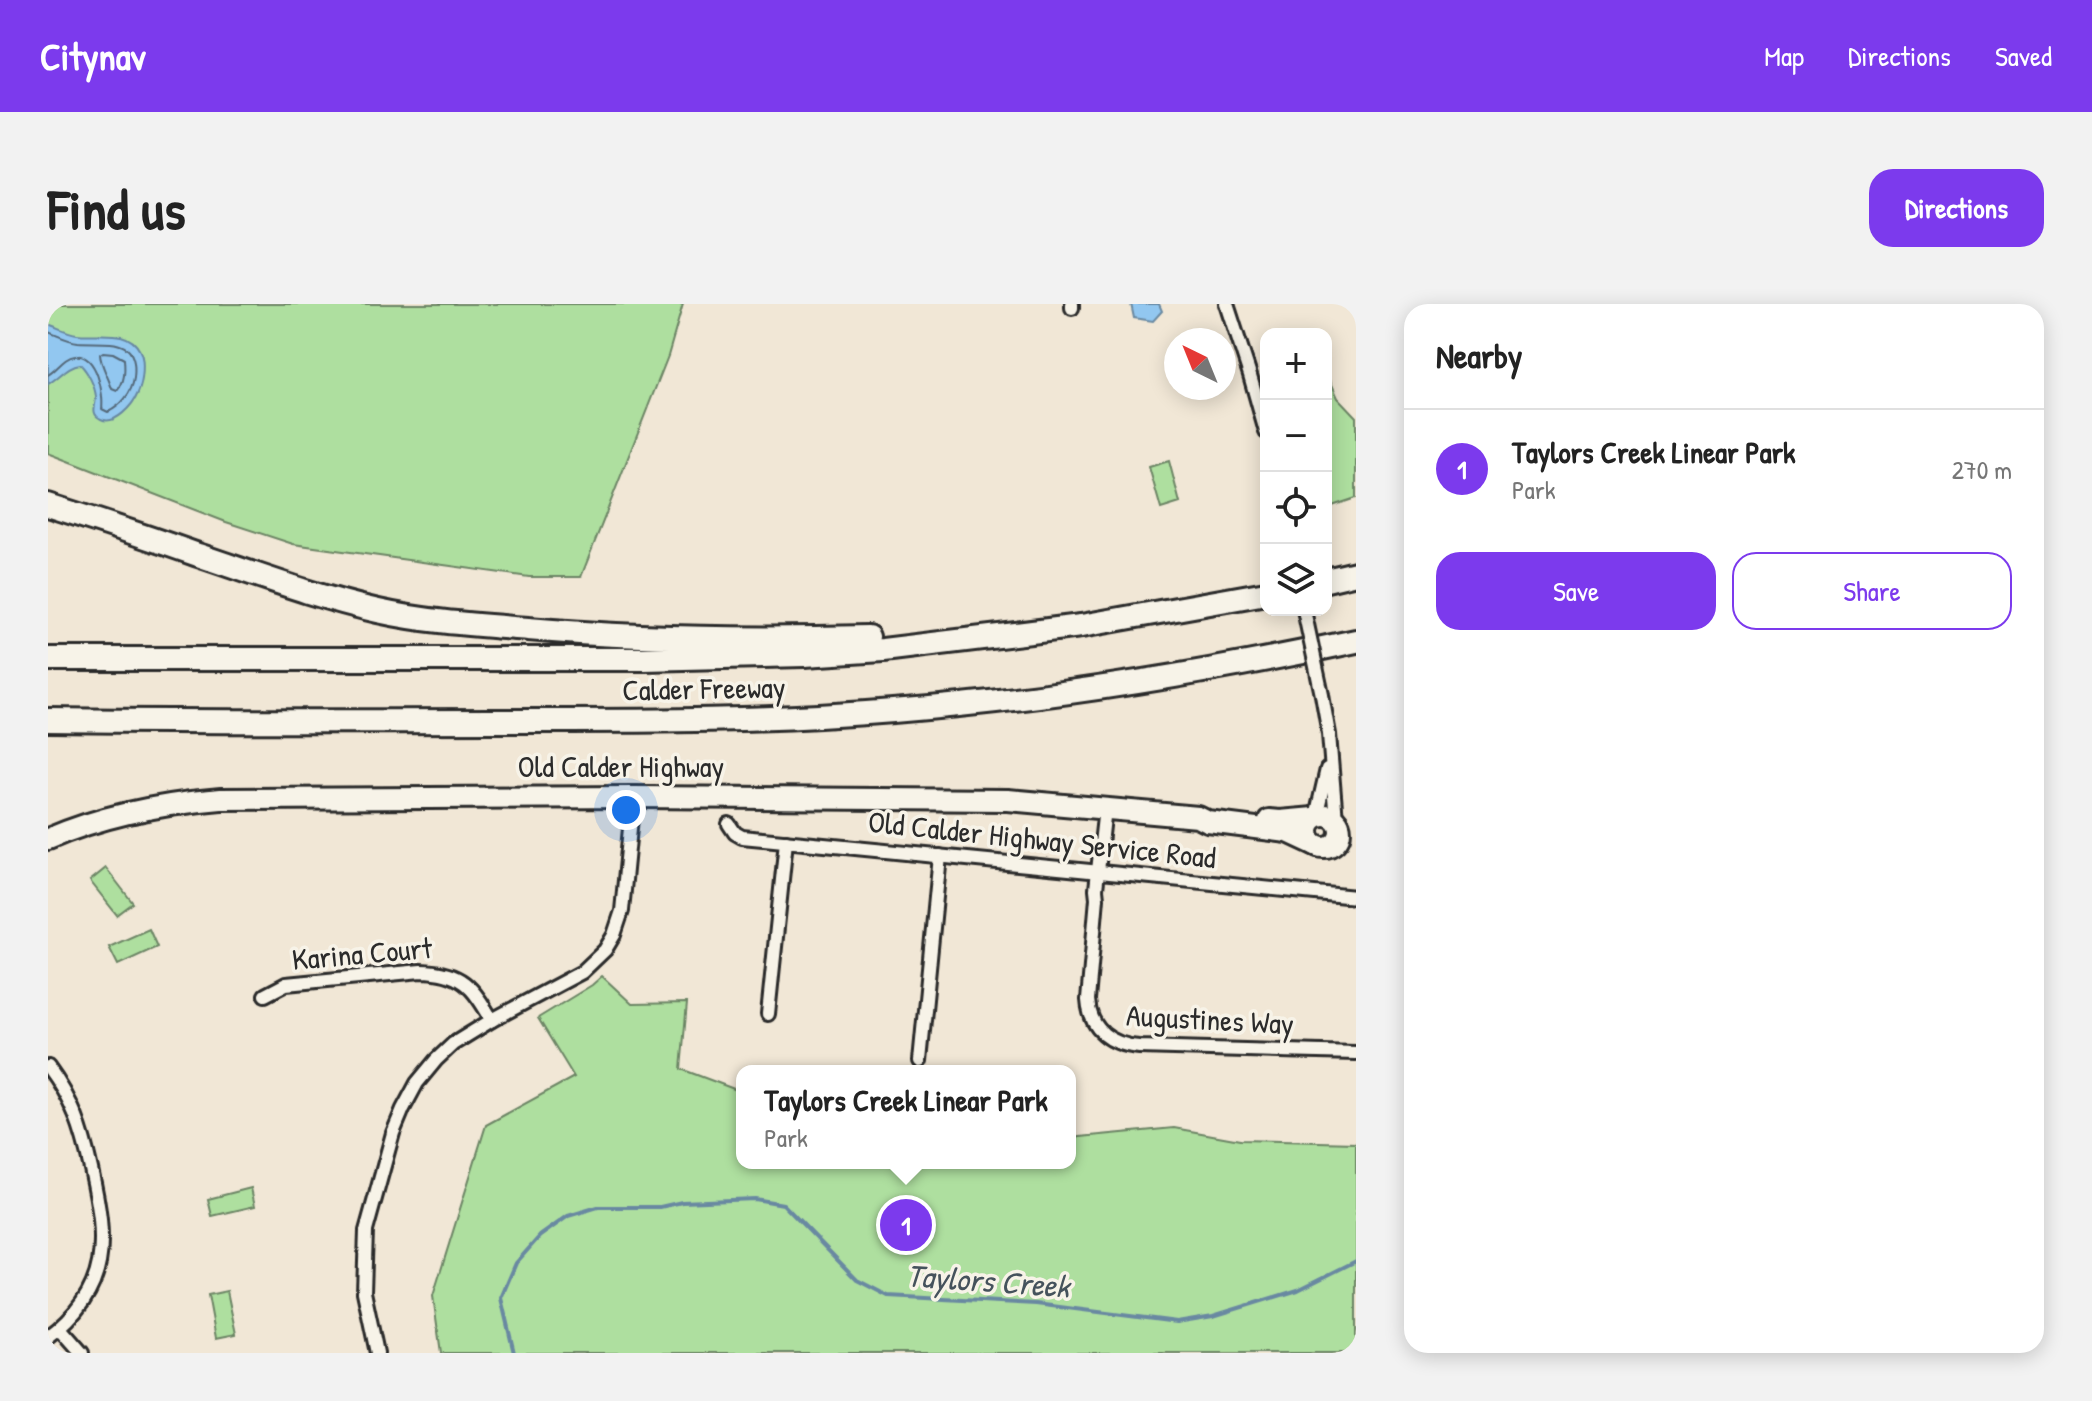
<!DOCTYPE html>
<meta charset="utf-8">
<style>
:root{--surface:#fff;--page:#f2f2f2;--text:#222;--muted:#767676;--line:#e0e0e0;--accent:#7c3aed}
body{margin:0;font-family:"Patrick Hand",sans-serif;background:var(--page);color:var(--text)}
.controls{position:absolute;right:24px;top:24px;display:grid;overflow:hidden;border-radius:16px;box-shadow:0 4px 20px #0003}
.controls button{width:72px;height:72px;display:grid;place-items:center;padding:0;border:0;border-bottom:2px solid var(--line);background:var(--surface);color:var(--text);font:40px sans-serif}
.compass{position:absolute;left:1116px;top:24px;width:72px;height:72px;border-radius:50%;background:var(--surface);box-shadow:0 4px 20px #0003;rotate:317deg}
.you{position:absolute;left:578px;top:506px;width:28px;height:28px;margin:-20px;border:6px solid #fff;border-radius:50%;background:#1a73e8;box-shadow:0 0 0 12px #1a73e833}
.badge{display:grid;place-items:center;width:52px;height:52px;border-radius:50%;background:var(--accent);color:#fff;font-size:26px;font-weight:700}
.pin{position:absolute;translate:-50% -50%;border:4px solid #fff;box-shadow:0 2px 8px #0006}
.popup{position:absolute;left:688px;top:761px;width:340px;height:104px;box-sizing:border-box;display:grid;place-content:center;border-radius:16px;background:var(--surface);filter:drop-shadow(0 2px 6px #0005);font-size:26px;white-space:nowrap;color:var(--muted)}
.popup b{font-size:30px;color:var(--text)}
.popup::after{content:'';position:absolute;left:50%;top:100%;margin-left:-16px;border:16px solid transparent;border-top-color:var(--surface)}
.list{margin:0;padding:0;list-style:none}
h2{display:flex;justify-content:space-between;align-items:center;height:104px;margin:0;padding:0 32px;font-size:34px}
h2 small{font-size:26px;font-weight:400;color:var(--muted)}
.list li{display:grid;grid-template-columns:52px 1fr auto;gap:24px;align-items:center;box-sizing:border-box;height:120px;padding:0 32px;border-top:2px solid var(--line)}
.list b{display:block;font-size:30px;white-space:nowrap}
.list p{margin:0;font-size:26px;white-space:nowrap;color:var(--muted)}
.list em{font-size:26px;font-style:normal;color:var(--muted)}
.actions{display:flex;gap:16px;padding:24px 32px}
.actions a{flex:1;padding:18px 0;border:2px solid var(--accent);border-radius:24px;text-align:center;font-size:28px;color:var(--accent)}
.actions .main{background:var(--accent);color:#fff}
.icon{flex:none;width:44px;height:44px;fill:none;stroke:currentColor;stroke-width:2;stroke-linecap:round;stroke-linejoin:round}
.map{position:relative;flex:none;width:1308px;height:1049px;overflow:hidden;border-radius:24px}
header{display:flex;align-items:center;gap:48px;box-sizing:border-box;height:112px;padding:0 40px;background:var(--accent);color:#fff}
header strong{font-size:38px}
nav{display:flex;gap:44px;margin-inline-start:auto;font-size:28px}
.intro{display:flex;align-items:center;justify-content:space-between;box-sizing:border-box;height:192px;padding:0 48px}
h1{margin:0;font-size:56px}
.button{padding:20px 36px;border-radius:24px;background:var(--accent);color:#fff;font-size:28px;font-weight:700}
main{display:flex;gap:48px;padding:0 48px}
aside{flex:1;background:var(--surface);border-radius:24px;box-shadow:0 4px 20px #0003}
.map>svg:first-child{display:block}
.green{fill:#aedf9f;stroke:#6c8565;stroke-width:2}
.water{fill:#92c7f0;stroke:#6989a1;stroke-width:2}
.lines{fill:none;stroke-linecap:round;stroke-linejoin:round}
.shore{stroke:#54697a;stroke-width:2}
.stream{stroke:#6989a1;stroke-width:4}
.minor-casing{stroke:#2b2b2b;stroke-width:18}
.primary-casing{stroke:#2b2b2b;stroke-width:26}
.motorway-casing{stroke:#2b2b2b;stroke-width:28}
.minor{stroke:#f7f3e8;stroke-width:12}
.primary{stroke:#f7f3e8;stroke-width:20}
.motorway{stroke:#f7f3e8;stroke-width:22}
.minor-bridge-casing{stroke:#2b2b2b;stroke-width:18;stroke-linecap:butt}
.minor-bridge{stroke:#f7f3e8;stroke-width:12}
.labels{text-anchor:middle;stroke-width:7;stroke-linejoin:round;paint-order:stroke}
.street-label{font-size:30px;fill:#2b2b2b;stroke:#f7f3e8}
.water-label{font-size:32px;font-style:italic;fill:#45525c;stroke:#f7f3e8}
</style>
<header>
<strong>Citynav</strong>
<nav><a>Map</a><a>Directions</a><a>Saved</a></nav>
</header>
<div class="intro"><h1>Find us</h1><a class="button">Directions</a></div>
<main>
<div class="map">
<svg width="1308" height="1049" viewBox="0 0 1308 1049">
<rect width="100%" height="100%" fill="#f1e7d6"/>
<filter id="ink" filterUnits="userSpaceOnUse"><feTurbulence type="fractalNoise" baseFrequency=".0125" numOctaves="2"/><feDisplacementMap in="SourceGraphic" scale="16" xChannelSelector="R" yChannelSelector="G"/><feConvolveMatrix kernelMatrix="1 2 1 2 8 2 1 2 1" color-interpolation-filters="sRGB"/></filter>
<g filter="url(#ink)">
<g class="green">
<path d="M0,0H635L620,52L533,273H481L245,240L178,218L0,149Z"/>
<path d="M1278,67L1290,94L1308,113V194L1278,204Z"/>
<path d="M1121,157L1132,199L1113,205L1101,163Z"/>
<path d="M58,564L85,599L69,611L42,577Z"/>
<path d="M101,625L109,643L70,661L61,643Z"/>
<path d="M554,672L584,700L639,699L633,765L694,788V859H1022V834L1126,824L1192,836L1308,839V1049H393L385,992L438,821L526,773L490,714L544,681Z"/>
<path d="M203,884L207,902L164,912L160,895Z"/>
<path d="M179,987L188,1030L168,1034L160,991Z"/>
</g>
<g class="water">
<path d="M1083,0H1111L1114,7L1105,17L1086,14Z"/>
<path d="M0,20C9,23 20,29 29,30C50,33 80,23 92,47C97,57 95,78 90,89C85,101 67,122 53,115C42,110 48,101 48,93C47,82 40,68 32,60C20,61 11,74 0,80Z"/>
</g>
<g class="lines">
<g class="shore">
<path d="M0,28C9,31 20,37 30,38C60,40 91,31 86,74C84,89 73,102 60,108L54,105C56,90 49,49 27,52C16,53 9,66 0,71"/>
<path d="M55,48L65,49L76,55C77,67 77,78 69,87L64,85C61,74 52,60 52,50Z"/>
</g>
<path class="stream" d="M466,1049L453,994L468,959L492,932L520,912L550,903H612L634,898L707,895L735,900L809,976L840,992L988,1000L1129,1018L1165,1012L1250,986L1308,957"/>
<g class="minor-casing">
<g id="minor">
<path d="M1179,0L1202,71L1218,128"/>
<path d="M1024,4V0"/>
<path d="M1274,391L1281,430L1288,516"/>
<path d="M1057,504L1048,585L1049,594L1040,696C1042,726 1063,741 1091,743L1308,749"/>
<path d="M1268,513L1279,465"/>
<path d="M681,520L687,529L694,533L1308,593"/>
<path d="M217,691L238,680L373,667C414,668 424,682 444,716"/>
<path d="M720,710L738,537"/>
<path d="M872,757L892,552"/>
<path d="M0,763C25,797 34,825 43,865C59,936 63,986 0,1033"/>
<path d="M12,1024L34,1049"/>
<path d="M329,1049L316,988L318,927L345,829L355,805L369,779L388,756L405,740L444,716L534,668L557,646L566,631L574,607L585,493"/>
</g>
</g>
<g class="primary-casing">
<g id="primary">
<circle cx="1276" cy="527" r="16"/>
<path d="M1221,516L1232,517L1266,514"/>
<path d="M0,535C55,511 113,500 173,495L585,493L960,496L1150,513L1160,518L1240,528L1270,542"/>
</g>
</g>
<g class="motorway-casing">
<g id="motorway">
<path d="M0,201C50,217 100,233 150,251C210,271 268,293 330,307C379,318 430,321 480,325C594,335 707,336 820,333"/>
<path d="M1278,276L1308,269"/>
<path d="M0,355H596L756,351L835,346L1033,322L1218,289"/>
<path d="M0,416C150,418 299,417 449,417C581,417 713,418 845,407C1001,395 1155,370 1308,337"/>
</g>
</g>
<use href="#minor" class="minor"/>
<use href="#primary" class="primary"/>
<use href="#motorway" class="motorway"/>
<g class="minor-bridge-casing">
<path id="minor-bridge" d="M1256,306L1274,391"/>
</g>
<use href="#minor-bridge" class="minor-bridge"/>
</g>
</g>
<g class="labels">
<g class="street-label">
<text transform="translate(656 385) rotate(-1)" y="10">Calder Freeway</text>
<text x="573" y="473">Old Calder Highway</text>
<text transform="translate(994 536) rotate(6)" y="10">Old Calder Highway Service Road</text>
<text transform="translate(314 650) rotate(-5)" y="10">Karina Court</text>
<text transform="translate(1162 716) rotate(3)" y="10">Augustines Way</text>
</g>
<g class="water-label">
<text transform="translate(940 977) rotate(4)" y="11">Taylors Creek</text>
</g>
</g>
</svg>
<div class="controls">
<button>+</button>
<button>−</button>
<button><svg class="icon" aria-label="locate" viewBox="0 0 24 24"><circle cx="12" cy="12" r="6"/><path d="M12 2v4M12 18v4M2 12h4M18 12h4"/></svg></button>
<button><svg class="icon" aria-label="layers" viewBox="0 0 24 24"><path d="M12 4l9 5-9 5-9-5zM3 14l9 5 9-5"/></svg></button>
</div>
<svg class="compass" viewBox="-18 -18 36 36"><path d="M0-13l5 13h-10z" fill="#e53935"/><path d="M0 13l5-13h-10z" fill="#767676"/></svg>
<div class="you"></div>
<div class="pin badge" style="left:858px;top:921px">1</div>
<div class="popup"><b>Taylors Creek Linear Park</b>Park</div>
</div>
<aside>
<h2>Nearby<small></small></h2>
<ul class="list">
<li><span class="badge">1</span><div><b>Taylors Creek Linear Park</b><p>Park</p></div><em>270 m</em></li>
</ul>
<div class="actions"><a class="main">Save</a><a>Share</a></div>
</aside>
</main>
